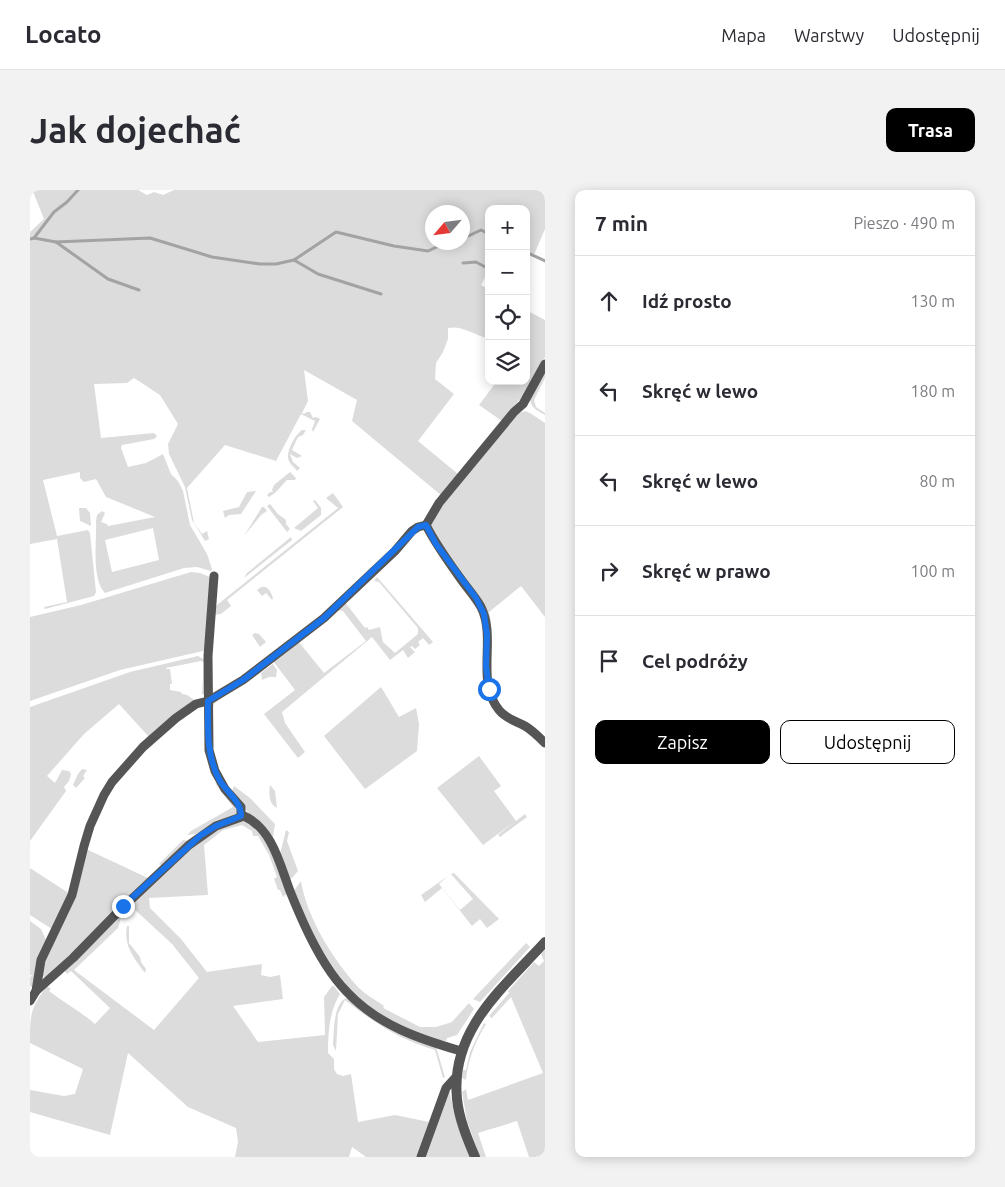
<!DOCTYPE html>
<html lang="pl">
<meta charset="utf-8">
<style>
:root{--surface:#fff;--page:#f2f2f3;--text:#2b2b33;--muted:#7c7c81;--line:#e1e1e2;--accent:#000}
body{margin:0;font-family:Ubuntu,sans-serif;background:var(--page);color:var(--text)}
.controls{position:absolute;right:15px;top:15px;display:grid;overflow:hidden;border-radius:10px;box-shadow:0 2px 12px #0003}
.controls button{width:45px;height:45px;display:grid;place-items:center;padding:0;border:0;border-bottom:1px solid var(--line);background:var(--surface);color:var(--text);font:25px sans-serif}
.compass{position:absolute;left:395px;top:15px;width:45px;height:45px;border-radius:50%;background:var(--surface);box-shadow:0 2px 12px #0003;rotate:242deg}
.stop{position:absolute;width:15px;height:15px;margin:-11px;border:4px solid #1a73e8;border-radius:50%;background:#fff}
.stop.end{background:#1a73e8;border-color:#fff;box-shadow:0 1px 5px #0008}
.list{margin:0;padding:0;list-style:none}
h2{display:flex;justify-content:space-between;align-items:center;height:65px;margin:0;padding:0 20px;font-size:21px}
h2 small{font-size:16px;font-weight:400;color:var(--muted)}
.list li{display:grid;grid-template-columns:32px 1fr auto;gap:15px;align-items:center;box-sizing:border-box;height:90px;padding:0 20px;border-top:1px solid var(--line)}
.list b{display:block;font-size:19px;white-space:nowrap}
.list em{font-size:16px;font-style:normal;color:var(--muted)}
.actions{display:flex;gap:10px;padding:15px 20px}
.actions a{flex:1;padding:11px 0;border:1px solid var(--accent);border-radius:10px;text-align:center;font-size:18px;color:var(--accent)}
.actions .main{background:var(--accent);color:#fff}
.icon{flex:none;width:28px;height:28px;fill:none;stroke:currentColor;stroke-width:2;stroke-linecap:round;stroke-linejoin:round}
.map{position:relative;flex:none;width:515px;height:967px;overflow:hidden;border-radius:10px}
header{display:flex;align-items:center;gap:30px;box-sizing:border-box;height:70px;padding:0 25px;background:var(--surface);border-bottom:1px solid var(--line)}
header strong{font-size:24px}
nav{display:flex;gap:28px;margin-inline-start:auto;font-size:18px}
.intro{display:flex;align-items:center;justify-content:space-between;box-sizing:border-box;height:120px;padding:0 30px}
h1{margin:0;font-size:35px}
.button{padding:12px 22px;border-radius:10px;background:var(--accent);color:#fff;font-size:18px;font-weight:700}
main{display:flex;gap:30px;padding:0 30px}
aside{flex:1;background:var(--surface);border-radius:10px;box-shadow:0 2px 12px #0003}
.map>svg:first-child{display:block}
.green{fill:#dcdcdc;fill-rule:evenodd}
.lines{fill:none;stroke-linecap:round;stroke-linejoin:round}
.stream{stroke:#a3a3a3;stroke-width:3}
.minor{stroke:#555;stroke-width:9}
.tertiary{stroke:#555;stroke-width:10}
.route{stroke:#1a73e8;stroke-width:6}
</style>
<header>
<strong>Locato</strong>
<nav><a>Mapa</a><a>Warstwy</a><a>Udostępnij</a></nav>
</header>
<div class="intro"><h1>Jak dojechać</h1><a class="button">Trasa</a></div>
<main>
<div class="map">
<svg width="515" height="967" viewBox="0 0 515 967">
<rect width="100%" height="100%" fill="#fff"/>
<g class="green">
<path d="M0,0H108L117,5L124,2L133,5L144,0H515V39L503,67L496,64V19H459V79L451,95L459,100V147L457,148C444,145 432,135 418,138V149L413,162L406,173L405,189L424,204L388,251L428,284L449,258V260L412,306L322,231L327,210L274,180L278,211L272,223L274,224L277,222H280L283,228L286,227L290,229L283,242L282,239L285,231L271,224L246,271L195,255L157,298L164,333L172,344L177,341L179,349L175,351L162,330L155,297L139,264L138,254L148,234L130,205L104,188L97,193L64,194L71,248L124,243L127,246L124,249L92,255L91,258L98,277L116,273L133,264L141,284L148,291L153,301L160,335L177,364L182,379L181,381L167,377L154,378L75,403C61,389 67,350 66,331L67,325L72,321L75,323L71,332L77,334L78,336L125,327L76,307L66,289L54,292L50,288V282L13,290L27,346L58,340L60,343L66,402L64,406L15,419L14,417L37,412L27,349L0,354V42L14,29L4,4ZM402,22H432V52H402ZM123,338L129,370L82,382L75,350Z"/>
<path d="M496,120L515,130V167L495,203L472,231L449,215L467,191H496Z"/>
<path d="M515,179V188L504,210L506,217L515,223V225C508,221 500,218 500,208Z"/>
<path d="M495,221L500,223L515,233V427L491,396L459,422L461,432L459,431L402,339L401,333L406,322L486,224Z"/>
<path d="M272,240H276L273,245L268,247L262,260L272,266L267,268L260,264L263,272L270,278L267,281C265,278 260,274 259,271C255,262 265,245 272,240Z"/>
<path d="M260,282L266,288L265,290H257L245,303L239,307L237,305L240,302H243L242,300L244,295Z"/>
<path d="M226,301L211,324L199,325L195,328L193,321L209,317L217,302Z"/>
<path d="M303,303L313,317L197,410L201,416L191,424L184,425V419L187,415L308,318L296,308Z"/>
<path d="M285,310L291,318V325L271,341L264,338L288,318L283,311Z"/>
<path d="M240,314L248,324L256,330V334L260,339L257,342L237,316Z"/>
<path d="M232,317H234L237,321L231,325L214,346Z"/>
<path d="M49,318H56L60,323L61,336L50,331Z"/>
<path d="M261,347L262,350L214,388L217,383Z"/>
<path d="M161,382L170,383L180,387L175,459L173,461L90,480L0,511V427L51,415Z"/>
<path d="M347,387L403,452L399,455L393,448L388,452L390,455L385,459L382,456L380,457L385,462L378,468L373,460L360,470L342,447L252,522L255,533L275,562L268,568L234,524L265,500L243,471L185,513L183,517L181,513L268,451L294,483L336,451L313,421L305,420L314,411L335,438L337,437L339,440L350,437L353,452L365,463L388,444V438L349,392L344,391Z"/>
<path d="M231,397C238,395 241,402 243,408L242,410L236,403L232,406L227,400Z"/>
<path d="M225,443L229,444L236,452L230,457L222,445Z"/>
<path d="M168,466L175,470L174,504H172L174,472L171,471L136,478V479H140L142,494H140V500L151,502L152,504L157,505L166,511L119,547L89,514L54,544L17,586L25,593L32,580L39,581L41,584L39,591L34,597L36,601L0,651V517L100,482Z"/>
<path d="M243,474L247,480L246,487H239L232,490L231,483Z"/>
<path d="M351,497L369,527L386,518L389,534L387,561L335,599L294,546Z"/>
<path d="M449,566L471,596L464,601L486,631L495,624L497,627L470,647L468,645L484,632L453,655L407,598Z"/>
<path d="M52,579L57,580L53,586L55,588L46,598L43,595L48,584Z"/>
<path d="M185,593H188L207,617V624L186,633L166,644L157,645L161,641L203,617Z"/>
<path d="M240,595L245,601L247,618C238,613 239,603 240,595Z"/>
<path d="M204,596L220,608L245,634L243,647L241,648L201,603Z"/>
<path d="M214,630C240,646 247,675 258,703L253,707L250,700H248L244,689L247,687L239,665L228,646H223L222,641L212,635L193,640L174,655L178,705L119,708L120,718L151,749L177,782L232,774L231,785L240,787L250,785L253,809L203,816L228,852L295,845L294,807L302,796H304L310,804C299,822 298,843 298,863L304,869V879L307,884L313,886L321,884L328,932L365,925L399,932L389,960V967H336L322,957L319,967H205L208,952L206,938L158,917L98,863L80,945L0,922V900L34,906L45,904L53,879L0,853C0,824 0,819 17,796L21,799L19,801C34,813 50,821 65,834L80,818L41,781L37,784L34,780L92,724L88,738L44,780L124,840L169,788L142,754L101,716L107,710V707L174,647L183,641Z"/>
<path d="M256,640L259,642L257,651L268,681L261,689L258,688L250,664Z"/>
<path d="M153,650L159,651L133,676L129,674Z"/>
<path d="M56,659L120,689L59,748L15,788L12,785V774Z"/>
<path d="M0,678L40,704L22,739L0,725Z"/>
<path d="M424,683L469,729L457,738L450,729L442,736L412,698L395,712L391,705L418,686L409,694L430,720L443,709L421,684Z"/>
<path d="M271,691C277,728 303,770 329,798C336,805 346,810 354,816L353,817L355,819L390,837H406L422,832L439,813L444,819L427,845L417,848L416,851L404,850L350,826L313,794L294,766L263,702Z"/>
<path d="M0,731L11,739L16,750L3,798L0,796V788L2,785H0Z"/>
<path d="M97,736H99V753L110,767L111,772L116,779L115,783C104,768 93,755 97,736Z"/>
<path d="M496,753L500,757L450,812L443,809Z"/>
<path d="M515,760V967H499L487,931L448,943L456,967H450L437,931L432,902L436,899L438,910L513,883L481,807L462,828L459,826L479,803L478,801L504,772L509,776L514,771L511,764Z"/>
<path d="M317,808L406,857L415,887L413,888L405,860C370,850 343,832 315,810L308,824L306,861L303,855C304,843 303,812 317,808Z"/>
<path d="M454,833L456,834C445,852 438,870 436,890L432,888L433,880H436L440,862Z"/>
<path d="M419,900L428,937L440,967H394Z"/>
</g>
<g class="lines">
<g class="stream">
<path d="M4,48L24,22L37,12L48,0"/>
<path d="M0,49L4,48L26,52L120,48L182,67L230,74H246L264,70L288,84L351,104"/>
<path d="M432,49L451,40L459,44"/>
<path d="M26,52L78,89L109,100"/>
<path d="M496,62L515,71"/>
<path d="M264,70L306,42L364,56L398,61L411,55L425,52"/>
<path d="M433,73L446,72L459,79"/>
</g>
<g class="minor">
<path d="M396,335C406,355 420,374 433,392C439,400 446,408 451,417C467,449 445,490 469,520C476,529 486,531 495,536C502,540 509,547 515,553"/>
<path d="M184,386L178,466L179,560L185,581L195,599L211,617V626"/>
<path d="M6,801L11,770L42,705L54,656L60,636L74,605L82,592L113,557L146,528L166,514L178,511L213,490L294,428L365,361L382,341L388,337L396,335L409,313L484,222L493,214L515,174"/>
<path d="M0,811L6,801L43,768L88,722L159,655L186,636L214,626C244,639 251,680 262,706C266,716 270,725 274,734C285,758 299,784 317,802C348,835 389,849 431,861"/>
<path d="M391,967L416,898L426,887"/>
</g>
<path class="tertiary" d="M445,967C437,948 429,929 427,909C420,840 473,798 515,752"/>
</g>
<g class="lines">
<path class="route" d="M93,716L171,645L186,636L211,626C212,613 197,602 190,591C176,566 178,539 178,511L213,490L294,428L388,337L396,335L406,354L446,408L454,424L457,445L456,476L459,499"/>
</g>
</svg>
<div class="controls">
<button>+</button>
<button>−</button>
<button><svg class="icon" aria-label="locate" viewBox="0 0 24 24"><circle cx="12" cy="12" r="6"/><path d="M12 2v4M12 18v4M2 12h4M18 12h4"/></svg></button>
<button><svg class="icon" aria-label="layers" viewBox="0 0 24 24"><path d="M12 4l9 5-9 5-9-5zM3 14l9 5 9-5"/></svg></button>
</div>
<svg class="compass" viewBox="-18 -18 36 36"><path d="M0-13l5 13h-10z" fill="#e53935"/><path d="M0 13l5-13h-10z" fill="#7c7c81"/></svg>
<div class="stop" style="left:459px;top:499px"></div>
<div class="stop end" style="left:93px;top:716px"></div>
</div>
<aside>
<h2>7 min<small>Pieszo · 490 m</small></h2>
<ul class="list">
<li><svg class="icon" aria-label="ahead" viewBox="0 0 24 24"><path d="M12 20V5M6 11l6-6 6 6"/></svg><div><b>Idź prosto</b></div><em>130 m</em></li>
<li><svg class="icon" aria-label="left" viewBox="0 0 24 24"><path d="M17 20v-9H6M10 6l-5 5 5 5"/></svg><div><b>Skręć w lewo</b></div><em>180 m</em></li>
<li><svg class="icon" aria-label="left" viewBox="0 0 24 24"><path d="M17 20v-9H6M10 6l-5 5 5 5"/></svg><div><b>Skręć w lewo</b></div><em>80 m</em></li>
<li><svg class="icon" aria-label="right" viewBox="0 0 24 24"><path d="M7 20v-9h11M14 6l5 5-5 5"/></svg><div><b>Skręć w prawo</b></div><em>100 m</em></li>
<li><svg class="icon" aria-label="arrive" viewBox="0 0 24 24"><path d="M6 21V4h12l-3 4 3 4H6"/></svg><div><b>Cel podróży</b></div></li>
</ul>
<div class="actions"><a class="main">Zapisz</a><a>Udostępnij</a></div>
</aside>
</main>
